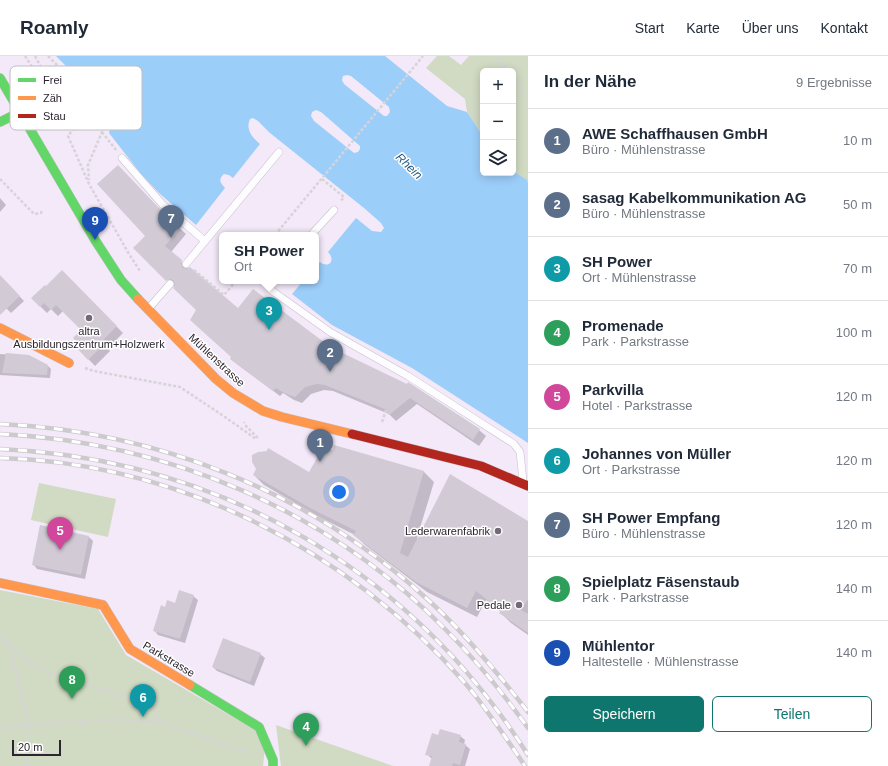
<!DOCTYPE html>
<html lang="de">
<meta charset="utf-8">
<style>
:root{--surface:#fff;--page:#f6f6f7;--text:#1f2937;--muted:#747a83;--line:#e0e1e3;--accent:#0f766e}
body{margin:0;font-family:Helvetica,sans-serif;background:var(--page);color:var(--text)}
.controls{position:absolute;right:12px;top:12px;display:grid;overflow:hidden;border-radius:6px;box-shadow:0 2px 10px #0003}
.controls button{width:36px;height:36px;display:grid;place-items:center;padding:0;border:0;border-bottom:1px solid var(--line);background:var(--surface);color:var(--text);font:20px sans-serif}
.scale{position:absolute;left:12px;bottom:10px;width:49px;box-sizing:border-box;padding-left:4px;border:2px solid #2c252f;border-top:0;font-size:11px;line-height:14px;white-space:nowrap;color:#2c252f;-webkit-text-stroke:3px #fff;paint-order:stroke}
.you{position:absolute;left:339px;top:436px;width:14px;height:14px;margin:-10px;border:3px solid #fff;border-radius:50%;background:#1a73e8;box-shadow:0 0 0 6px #1a73e833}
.badge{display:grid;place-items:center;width:26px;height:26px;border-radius:50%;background:var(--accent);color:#fff;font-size:13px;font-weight:700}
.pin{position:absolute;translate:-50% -33px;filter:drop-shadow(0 1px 2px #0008)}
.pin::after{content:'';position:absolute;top:21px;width:14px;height:12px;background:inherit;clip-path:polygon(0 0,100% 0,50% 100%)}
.popup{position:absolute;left:219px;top:176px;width:100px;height:52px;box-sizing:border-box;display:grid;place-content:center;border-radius:6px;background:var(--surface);filter:drop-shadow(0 1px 3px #0005);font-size:13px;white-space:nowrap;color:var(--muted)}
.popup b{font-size:15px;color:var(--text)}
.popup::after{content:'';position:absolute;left:50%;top:100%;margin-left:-8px;border:8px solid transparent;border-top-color:var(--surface)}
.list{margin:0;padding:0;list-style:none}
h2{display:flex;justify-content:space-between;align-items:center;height:52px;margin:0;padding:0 16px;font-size:17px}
h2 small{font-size:13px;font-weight:400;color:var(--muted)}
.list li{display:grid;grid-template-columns:26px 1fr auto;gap:12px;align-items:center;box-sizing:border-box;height:64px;padding:0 16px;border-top:1px solid var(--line)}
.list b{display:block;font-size:15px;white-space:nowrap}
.list p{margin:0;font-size:13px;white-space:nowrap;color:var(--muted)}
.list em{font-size:13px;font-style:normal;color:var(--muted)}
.actions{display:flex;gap:8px;padding:12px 16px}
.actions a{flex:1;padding:9px 0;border:1px solid var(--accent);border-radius:6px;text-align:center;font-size:14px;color:var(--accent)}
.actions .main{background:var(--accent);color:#fff}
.icon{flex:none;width:22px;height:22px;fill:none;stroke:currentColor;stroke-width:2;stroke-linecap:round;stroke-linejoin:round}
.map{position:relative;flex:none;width:528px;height:710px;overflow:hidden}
header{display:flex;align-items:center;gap:24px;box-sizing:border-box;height:56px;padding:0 20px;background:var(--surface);border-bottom:1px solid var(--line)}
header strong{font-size:19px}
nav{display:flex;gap:22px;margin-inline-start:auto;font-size:14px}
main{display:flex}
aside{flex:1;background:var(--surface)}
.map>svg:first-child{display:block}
.green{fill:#d1dac3}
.water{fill:#9ccefa;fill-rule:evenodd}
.shadow{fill:#0003}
.building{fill:#d2cbd6}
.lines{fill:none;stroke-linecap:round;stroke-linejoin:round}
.lane-casing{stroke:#c9c1cd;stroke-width:8}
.fast-casing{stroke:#c9c1cd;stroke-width:10}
.slow-casing{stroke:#c9c1cd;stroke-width:10}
.jam-casing{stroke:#c9c1cd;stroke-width:10}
.path{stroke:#d6d4d8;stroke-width:2.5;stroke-dasharray:3 2;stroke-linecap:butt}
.lane{stroke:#fdfcfe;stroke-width:7}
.fast{stroke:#63d668;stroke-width:9}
.slow{stroke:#ff974d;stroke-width:9}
.jam{stroke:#b3261e;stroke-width:9}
.rail-casing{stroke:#cdcace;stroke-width:4.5}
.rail{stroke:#fff;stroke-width:3;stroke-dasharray:9;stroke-linecap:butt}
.poi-dot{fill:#726a75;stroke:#fff;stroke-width:1.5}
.labels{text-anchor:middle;stroke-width:3;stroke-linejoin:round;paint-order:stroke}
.poi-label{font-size:11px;fill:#2c252f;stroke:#fff;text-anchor:end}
.street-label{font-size:11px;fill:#2c252f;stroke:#fff}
.water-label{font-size:12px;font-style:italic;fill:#23597f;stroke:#fff}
.key{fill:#fff;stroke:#c0bec1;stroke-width:1}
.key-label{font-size:11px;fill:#2c252f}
</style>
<header>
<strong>Roamly</strong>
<nav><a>Start</a><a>Karte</a><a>Über uns</a><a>Kontakt</a></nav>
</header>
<main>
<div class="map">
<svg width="528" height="710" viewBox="0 0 528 710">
<rect width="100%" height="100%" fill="#f3e9f8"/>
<g class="green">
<path d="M437,0H449L461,9L469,0H528V126L513,115V15H483V80L467,56L465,43L426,12Z"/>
<path d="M39,427L116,443L108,481L31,464Z"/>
<path d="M0,534L98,553L126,599L257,675L265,691L263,710H0Z"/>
<path d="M276,669L393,710H281Z"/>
</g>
<path class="water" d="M56,0H385L447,50L467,56L483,80V117H513V115L527,124L528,127V387L412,312L332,269L292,238L303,225H316V210L320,206C329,213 336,204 328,196L356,162L372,175L381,176L384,172L381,167L364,152L270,77L258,65L253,62L250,63C245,74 253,82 260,88L233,122L229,119L224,118C218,123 220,127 225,132L196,169L159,137L141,118L109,77L111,69L67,11ZM347,19L351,20L389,51L390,56L387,60H384L344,28L342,24L343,20ZM316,54L321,56L360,90V93L358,96L354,97L314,65L311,60L312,56Z"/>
<g class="shadow">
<path d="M0,142L6,149L0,156Z"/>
<path d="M161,155L186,178L171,196L188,212L187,214L238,253L332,293L479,374L486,380L479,390L417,348L396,365L389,358L333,335L324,334L311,338L302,347L294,344L283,337L280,340L238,309L231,303L232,301L198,254L176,230H174L134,192L147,180Z"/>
<path d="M62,216L123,277L108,292L110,295L95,310L74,288L77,285L83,274L63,255L58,260L51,253L47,257L32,242L46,231Z"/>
<path d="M0,220L24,245L11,257L0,246Z"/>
<path d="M0,298L29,300L47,309L51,313L50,322L0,319Z"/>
<path d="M335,390L424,416L434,426L417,482L418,483L528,466V579L511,567L501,557V556L486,544L477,561L427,536L365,489L355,479L321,462L264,429L254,419L309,417L333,395Z"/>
<path d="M89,481L93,485L85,523L37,513L33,508Z"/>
<path d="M193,540L198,544L185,587L158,579L154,574L166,552Z"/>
<path d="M260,598L265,602L254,630L217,615L213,611Z"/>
<path d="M439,680H460L465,684L464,688L470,693L465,710H430L432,703L427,698Z"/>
</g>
<g class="building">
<path d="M118,109L159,152L181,171L165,190L182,204L181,208L183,212L187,213L190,211L238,252L253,233L332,292L407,328L408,326L480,373L473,384L410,342L389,359L386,355L387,354L325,329L317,328L305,331L295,341L286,338L276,332L273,335L230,303L231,301L190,264L196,254L173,232L175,229L174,225L171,223L166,225L133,192L145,180L97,128Z"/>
<path d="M62,214L117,270L102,285L104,288L88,304L73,288L76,285L73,282L81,274L56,249L51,254L44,247L40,251L31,242L45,229L46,230Z"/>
<path d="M0,219L20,240L0,259Z"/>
<path d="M6,297L29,299L48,309L47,319L2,317Z"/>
<path d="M334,389L424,415L400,497L408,501L450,418L528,465V543L521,554L528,558V577L499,557L501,555L476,535L467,552L416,526L353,479L356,475L310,452L253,419L256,413L252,406V399L258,396L267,395L268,392L309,416L320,397L323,394H333Z"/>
<path d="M40,469L89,480L81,519L32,509Z"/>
<path d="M179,534L194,539L180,583L153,575L161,549L165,551L167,544L175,547Z"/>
<path d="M223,582L261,597L250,626L212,611Z"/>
<path d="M440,673L461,679L459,686L466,688L460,709L453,707L452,710H429L432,700L425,699L432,677L438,679Z"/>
</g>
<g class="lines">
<g class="lane-casing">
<g id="lane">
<path d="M122,102L163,149L205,185"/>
<path d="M311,179L334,154"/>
<path d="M186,208L279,96"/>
<path d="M271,225V234L330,276L408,320L514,388L520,396L523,425"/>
<path d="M149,252L170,228"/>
</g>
</g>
<g class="fast-casing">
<g id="fast">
<path d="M0,22L95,184L121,224L138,243"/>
<path d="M0,66L20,56"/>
<path d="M190,629L259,671L273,704V710"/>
</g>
</g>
<g class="slow-casing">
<g id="slow">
<path d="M138,243L216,323L233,337L263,355L282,361L352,378"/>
<path d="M0,272L69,307"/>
<path d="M0,527L103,549L130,593L190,629"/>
</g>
</g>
<g class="jam-casing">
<path id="jam" d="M352,378L481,410L528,430"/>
</g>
<g class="path">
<path d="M25,0L46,32L56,30H63L78,50L81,63L68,80L89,128L129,198L140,215"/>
<path d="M35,0L42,13L48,19"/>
<path d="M48,0L59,11L102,64V76L88,109L89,124"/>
<path d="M497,0L508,15"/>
<path d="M45,21L59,11"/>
<path d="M513,22L528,43"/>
<path d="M102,76L116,94"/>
<path d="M0,123L34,158L41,157L42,153"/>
<path d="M322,123L344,141L340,146"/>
<path d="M275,179L423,0"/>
<path d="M194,214L224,239L236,225"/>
<path d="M85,312L94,315L180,331L225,361L256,383L257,381L246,370L244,366"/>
<path d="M382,366L386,354"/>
<path d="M0,580L31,607L46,616L144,646L154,655L161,666"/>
<path d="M9,589L29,669L27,710"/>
<path d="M0,671L117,663L161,667L250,697"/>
</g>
<use href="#lane" class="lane"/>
<use href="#fast" class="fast"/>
<use href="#slow" class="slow"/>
<use href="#jam" class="jam"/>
<g class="rail-casing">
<g id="rail">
<path d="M0,368C157,375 309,436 426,542C464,576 497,616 528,656"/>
<path d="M0,378C166,386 328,454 445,573C475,603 503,637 528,672"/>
<path d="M0,393C219,403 411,514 528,699"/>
<path d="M0,402C179,407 348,494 465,627C487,653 506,682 525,710"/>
</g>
</g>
<use href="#rail" class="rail"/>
</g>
<g class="poi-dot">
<circle cx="89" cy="262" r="4"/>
<circle cx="498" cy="475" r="4"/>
<circle cx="519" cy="549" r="4"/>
</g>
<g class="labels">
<g class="poi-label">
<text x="89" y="279" text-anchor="middle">altra<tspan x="89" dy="13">Ausbildungszentrum+Holzwerk</tspan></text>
<text x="490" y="479">Lederwarenfabrik</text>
<text x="511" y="553">Pedale</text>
</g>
<g class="street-label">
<text transform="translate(217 304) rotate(43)" y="4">Mühlenstrasse</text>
<text transform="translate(169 603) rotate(31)" y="4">Parkstrasse</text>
</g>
<g class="water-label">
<text transform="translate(409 110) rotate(44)" y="4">Rhein</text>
</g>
</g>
<rect x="10" y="10" width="132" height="64" rx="6" class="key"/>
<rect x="18" y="22" width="18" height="4" fill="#63d668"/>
<rect x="18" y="40" width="18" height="4" fill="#ff974d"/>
<rect x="18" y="58" width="18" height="4" fill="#b3261e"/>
<g class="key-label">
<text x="43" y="28">Frei</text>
<text x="43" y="46">Zäh</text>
<text x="43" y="64">Stau</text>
</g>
</svg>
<div class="controls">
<button>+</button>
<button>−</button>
<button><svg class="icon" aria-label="layers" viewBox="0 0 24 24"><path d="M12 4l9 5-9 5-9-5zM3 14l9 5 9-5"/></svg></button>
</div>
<div class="scale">20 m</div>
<div class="you"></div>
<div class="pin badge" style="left:320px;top:406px;background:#5c6f8a">1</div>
<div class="pin badge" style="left:330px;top:316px;background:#5c6f8a">2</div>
<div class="pin badge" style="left:269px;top:274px;background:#0f9aa8">3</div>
<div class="popup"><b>SH Power</b>Ort</div>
<div class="pin badge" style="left:306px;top:690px;background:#2e9e5b">4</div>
<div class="pin badge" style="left:60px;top:494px;background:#d1479c">5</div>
<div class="pin badge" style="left:143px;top:661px;background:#0f9aa8">6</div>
<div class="pin badge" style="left:171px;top:182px;background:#5c6f8a">7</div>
<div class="pin badge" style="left:72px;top:643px;background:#2e9e5b">8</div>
<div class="pin badge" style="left:95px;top:184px;background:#1a4fb4">9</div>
</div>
<aside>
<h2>In der Nähe<small>9 Ergebnisse</small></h2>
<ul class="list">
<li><span class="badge" style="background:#5c6f8a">1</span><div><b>AWE Schaffhausen GmbH</b><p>Büro · Mühlenstrasse</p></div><em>10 m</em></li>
<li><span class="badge" style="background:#5c6f8a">2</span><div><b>sasag Kabelkommunikation AG</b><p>Büro · Mühlenstrasse</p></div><em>50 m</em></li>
<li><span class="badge" style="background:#0f9aa8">3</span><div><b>SH Power</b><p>Ort · Mühlenstrasse</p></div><em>70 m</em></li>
<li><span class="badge" style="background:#2e9e5b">4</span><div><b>Promenade</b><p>Park · Parkstrasse</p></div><em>100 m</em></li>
<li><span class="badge" style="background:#d1479c">5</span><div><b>Parkvilla</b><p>Hotel · Parkstrasse</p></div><em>120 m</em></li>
<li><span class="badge" style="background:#0f9aa8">6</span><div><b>Johannes von Müller</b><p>Ort · Parkstrasse</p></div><em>120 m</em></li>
<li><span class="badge" style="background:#5c6f8a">7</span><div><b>SH Power Empfang</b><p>Büro · Mühlenstrasse</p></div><em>120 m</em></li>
<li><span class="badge" style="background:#2e9e5b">8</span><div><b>Spielplatz Fäsenstaub</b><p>Park · Parkstrasse</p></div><em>140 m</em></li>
<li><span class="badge" style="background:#1a4fb4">9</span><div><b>Mühlentor</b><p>Haltestelle · Mühlenstrasse</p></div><em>140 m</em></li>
</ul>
<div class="actions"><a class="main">Speichern</a><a>Teilen</a></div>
</aside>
</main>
